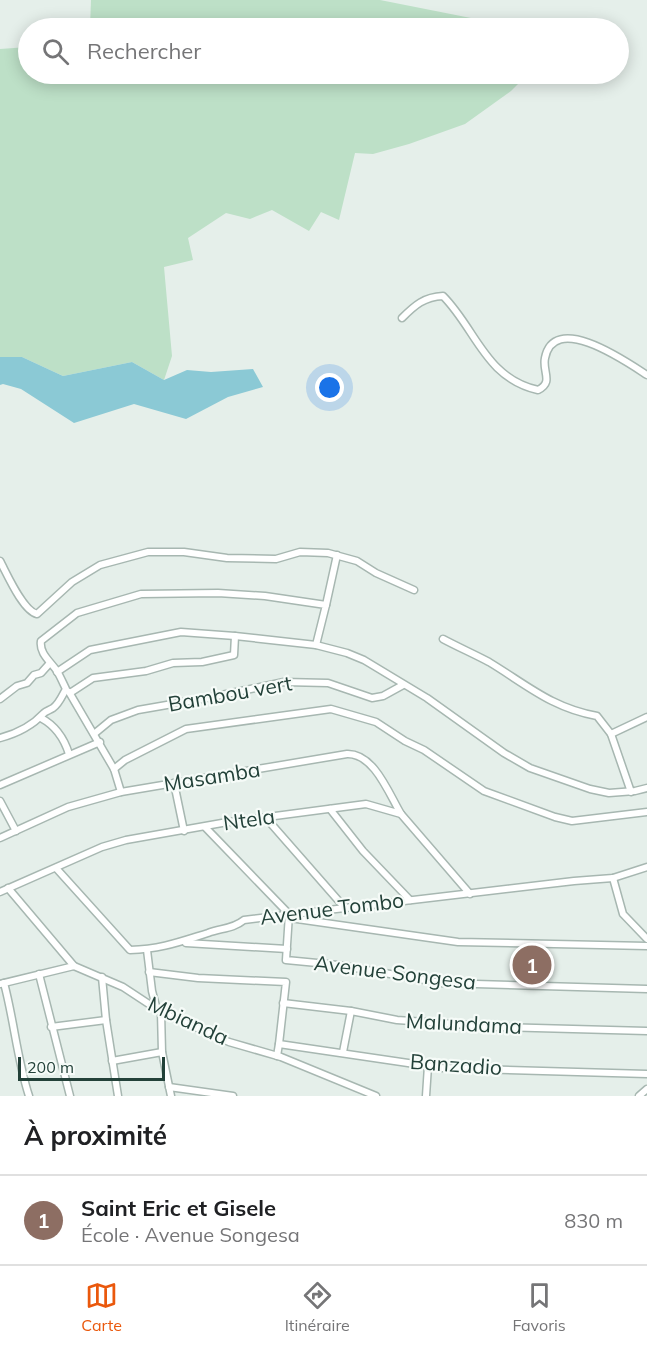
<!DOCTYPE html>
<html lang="fr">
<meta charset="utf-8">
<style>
:root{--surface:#fff;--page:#f6f6f6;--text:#202124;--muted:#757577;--line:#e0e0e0;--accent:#ea580c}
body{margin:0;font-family:Mulish,sans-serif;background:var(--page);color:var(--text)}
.scale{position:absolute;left:18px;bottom:15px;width:147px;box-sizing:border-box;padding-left:6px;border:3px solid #234139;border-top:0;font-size:16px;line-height:21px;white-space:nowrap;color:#234139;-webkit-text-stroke:4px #f6fbf8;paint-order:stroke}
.you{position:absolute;left:330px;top:388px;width:21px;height:21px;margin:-15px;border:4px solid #fff;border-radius:50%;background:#1a73e8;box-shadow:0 0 0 9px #1a73e833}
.badge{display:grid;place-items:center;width:39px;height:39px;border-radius:50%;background:var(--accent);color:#fff;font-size:20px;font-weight:700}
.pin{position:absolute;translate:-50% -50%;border:3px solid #fff;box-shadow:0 2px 6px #0006}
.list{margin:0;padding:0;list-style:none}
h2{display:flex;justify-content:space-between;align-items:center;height:78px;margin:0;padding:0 24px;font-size:26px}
h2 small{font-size:20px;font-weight:400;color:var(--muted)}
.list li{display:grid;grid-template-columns:39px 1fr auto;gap:18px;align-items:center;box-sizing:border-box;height:90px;padding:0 24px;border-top:2px solid var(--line)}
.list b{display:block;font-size:22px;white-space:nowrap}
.list p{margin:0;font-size:20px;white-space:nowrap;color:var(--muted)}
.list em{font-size:20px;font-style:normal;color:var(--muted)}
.icon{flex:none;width:33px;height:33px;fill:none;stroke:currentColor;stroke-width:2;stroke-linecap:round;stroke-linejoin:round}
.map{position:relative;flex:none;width:647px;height:1096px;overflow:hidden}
.search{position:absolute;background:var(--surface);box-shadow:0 3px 15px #0003;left:18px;right:18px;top:18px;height:66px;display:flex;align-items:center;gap:15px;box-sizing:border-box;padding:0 21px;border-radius:33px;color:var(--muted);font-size:22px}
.sheet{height:168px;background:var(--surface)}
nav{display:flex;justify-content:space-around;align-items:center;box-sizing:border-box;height:84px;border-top:2px solid var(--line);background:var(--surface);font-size:16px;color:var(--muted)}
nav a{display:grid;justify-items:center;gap:3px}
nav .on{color:var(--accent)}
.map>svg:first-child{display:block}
.green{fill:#bde0c7}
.water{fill:#8bc9d5}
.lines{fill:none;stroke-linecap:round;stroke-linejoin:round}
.minor-casing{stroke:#a7b7b1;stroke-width:9}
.minor{stroke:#fff;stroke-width:6}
.labels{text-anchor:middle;stroke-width:4.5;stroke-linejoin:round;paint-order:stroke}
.street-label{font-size:21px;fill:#234139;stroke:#f6fbf8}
</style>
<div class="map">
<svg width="647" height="1096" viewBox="0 0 647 1096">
<rect width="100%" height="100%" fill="#e5efea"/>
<g class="green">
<path d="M91,0H380L522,28H90Z"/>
<path d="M28,47V74H528L511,91L465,124L409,144L373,154L355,153L339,220L321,212L309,231L272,210L250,219L226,213L188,238L193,260L164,267L172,356L164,380L132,362L63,376L22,357H0V49Z"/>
</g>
<path class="water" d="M0,357H22L63,376L132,362L164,380L187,370L211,372L253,369L263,387L228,397L186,419L134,404L74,423L21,389L3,384L0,385Z"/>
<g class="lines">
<g class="minor-casing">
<g id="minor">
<path d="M402,318C415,305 424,297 443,296C476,329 485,378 538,390C554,382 542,372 545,358C554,311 627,362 647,375"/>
<path d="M0,561C7,574 23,611 37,614L72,582L100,565L148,552H184L227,558L276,559L300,552L328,553L357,561L376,573L414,590"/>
<path d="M326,605L337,555"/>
<path d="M443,639C458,647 474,654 489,662C527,685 552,708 597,716L611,734L631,792"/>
<path d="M57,672L90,650L181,632L235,636L316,645L347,653L364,660L427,698L504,753L530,768L590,789L609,793L635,791L647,788"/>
<path d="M69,692L114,769L121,792"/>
<path d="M70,693L93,678L146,671L173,663L202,662L234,655L235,636"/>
<path d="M0,699L17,686L27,683L34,675L41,673L50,663"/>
<path d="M41,718C56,726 64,738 69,754"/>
<path d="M94,734L111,720L138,710L207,698L284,682L328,683L372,698L383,696L403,685"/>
<path d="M611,734L647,717"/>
<path d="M0,738C19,733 32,726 44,713C46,711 50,710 53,708C59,704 62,696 66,689C63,683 60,676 57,671C50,661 39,653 41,641L77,613L141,594L218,593L265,596L326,605L316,645"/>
<path d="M114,769L125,760L186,729L331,709L376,722L405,741L424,750L484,791L555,817L572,821L647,812"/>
<path d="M174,783L184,831"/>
<path d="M0,785L100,742"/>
<path d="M0,801L16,831"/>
<path d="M330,809L363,851L410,900"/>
<path d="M266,818L344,907"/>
<path d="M205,827L289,914L286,960L338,965L442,983L647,989"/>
<path d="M0,838L68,807L121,792L347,754C374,753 389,794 401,814"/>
<path d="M56,868L130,950C161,949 179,942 208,933C221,928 233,929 244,920L574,881L613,878L647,867"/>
<path d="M613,878L623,914L647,939"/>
<path d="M8,888L74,966"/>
<path d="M0,892L102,847L126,840L222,823L366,804L401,814L470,894"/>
<path d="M290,918L458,942L647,946"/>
<path d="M186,943L287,949"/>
<path d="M147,950L152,991L157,1010"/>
<path d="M149,972L198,978L286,982L279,1044"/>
<path d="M39,974L70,1096"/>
<path d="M102,977L106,1020L118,1096"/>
<path d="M4,983C14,1020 17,1059 29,1096"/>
<path d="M0,984L74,966L123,987L161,1012L229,1042L281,1057L376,1096"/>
<path d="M283,1003L351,1011L397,1020L496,1027L647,1031"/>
<path d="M161,1012L162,1052L171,1096"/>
<path d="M51,1027L106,1020"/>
<path d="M343,1052L351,1011"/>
<path d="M277,1056L279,1044L442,1068L647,1074"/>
<path d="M112,1061L162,1052"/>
<path d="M169,1087L233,1096"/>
<path d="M426,1096L428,1066"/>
<path d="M639,1096L647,1089"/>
</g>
</g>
<use href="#minor" class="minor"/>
</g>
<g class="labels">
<g class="street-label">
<text transform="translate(230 694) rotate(-10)" y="7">Bambou vert</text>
<text transform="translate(212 777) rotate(-9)" y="7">Masamba</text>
<text transform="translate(249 820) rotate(-8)" y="7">Ntela</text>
<text transform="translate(332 909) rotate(-7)" y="7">Avenue Tombo</text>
<text transform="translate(395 973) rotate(7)" y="7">Avenue Songesa</text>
<text transform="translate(188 1021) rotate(25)" y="7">Mbianda</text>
<text transform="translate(464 1024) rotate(3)" y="7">Malundama</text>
<text transform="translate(456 1065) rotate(4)" y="7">Banzadio</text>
</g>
</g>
</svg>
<div class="scale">200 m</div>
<div class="you"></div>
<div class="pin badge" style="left:532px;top:965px;background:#8d6e63">1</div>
<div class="search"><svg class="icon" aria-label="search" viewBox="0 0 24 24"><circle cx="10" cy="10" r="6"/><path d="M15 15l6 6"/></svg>Rechercher</div>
</div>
<section class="sheet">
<h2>À proximité<small></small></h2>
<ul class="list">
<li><span class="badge" style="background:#8d6e63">1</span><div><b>Saint Eric et Gisele</b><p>École · Avenue Songesa</p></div><em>830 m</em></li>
</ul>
</section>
<nav>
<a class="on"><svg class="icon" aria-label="map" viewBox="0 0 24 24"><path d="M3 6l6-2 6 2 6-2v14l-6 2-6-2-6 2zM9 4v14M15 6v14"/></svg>Carte</a>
<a><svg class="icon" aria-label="directions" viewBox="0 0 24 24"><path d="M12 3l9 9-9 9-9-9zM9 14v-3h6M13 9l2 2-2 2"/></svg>Itinéraire</a>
<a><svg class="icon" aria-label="saved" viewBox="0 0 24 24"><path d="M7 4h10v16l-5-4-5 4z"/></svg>Favoris</a>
</nav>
